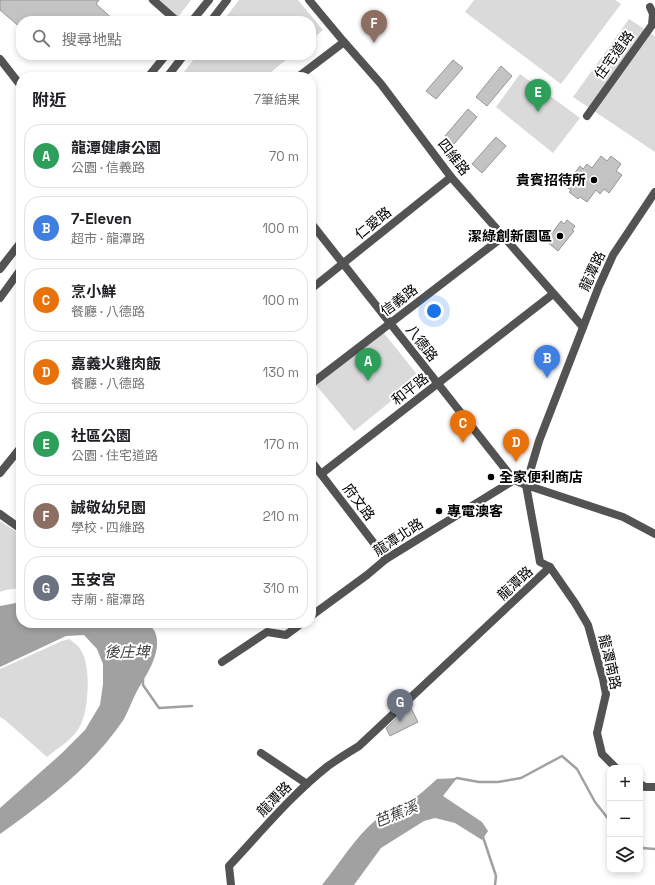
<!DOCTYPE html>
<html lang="zh-TW">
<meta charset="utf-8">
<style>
:root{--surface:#fff;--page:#f2f2f2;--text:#202124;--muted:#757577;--line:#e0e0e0;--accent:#7c3aed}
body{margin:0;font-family:"Space Grotesk","Noto Sans TC",sans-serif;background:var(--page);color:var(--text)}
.controls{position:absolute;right:12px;bottom:12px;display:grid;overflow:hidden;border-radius:8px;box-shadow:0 2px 6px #0003}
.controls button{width:36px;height:36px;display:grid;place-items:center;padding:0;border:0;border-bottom:1px solid var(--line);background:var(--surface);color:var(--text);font:20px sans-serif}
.you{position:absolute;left:434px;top:311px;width:14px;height:14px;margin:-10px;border:3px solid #fff;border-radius:50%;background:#1a73e8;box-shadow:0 0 0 6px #1a73e833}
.badge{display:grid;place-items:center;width:26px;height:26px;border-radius:50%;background:var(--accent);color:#fff;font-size:13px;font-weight:700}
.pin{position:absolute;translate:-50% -33px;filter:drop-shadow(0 1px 2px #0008)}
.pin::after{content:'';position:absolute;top:21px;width:14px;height:12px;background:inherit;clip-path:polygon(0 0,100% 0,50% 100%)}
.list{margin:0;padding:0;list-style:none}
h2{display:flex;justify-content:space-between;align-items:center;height:52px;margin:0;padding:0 16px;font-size:17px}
h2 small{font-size:13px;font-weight:400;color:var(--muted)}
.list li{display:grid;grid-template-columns:26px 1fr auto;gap:12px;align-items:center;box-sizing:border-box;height:64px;margin:0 8px 8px;padding:0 8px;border:1px solid var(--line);border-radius:16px}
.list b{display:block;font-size:15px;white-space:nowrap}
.list p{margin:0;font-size:13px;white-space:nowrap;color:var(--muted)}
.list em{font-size:13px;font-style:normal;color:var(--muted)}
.icon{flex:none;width:22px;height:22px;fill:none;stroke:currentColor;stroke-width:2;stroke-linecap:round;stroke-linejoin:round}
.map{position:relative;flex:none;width:655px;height:885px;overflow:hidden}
.search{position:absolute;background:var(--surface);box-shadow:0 2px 6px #0003;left:16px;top:16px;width:300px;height:44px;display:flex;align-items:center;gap:10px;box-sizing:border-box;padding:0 14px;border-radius:16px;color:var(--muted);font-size:15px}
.panel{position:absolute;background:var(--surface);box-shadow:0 2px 6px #0003;left:16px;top:72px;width:300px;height:556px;border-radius:16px}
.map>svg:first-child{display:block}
.green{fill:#dadada}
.water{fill:#a1a1a1}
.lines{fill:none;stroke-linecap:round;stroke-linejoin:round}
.stream{stroke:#a1a1a1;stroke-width:2.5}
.building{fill:#c3c3c3;stroke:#979797}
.minor{stroke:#535353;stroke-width:8}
.tertiary{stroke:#535353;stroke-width:8}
.poi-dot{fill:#000;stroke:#fff;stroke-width:1.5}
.labels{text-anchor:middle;stroke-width:4;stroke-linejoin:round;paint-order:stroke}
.street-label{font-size:14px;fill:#000;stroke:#fff}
.poi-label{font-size:14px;font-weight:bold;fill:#000;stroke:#fff;text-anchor:end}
.water-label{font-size:15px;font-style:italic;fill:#424242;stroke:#fff}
</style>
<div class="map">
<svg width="655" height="885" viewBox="0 0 655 885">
<rect width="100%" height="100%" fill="#fff"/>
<g class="green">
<path d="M148,0H191L175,21H171Z"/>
<path d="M239,0H298L323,30L311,40V21H223Z"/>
<path d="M474,0H615L621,4L561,84L465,12Z"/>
<path d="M629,19L655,36V152L573,97Z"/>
<path d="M197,55H292L265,77H180Z"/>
<path d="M520,74L580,118L553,153L496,107Z"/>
<path d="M383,332L420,378L354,431L316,385Z"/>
<path d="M0,521L21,535V588L6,590L0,592Z"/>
<path d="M69,639C75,643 79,646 82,652C91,668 89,713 79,728C72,740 58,748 47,757L5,720L0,717V669L62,641Z"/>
</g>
<g class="water">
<path d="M21,602V623H147C150,626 154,629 155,632C163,652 146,675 137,691C132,700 129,710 124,719C92,767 46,801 0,834V808L61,754L85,730L100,705L103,684V664L97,649L84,635L66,636L0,667V606Z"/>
<path d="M457,778L443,796L482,822L488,831L482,840L455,823L435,818L424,821L381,848L354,885H322C340,863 355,837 377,819C387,811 400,807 410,801C420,795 428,787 437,779Z"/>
</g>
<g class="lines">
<g class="stream">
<path d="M143,678V685L159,708L192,706"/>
<path d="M455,779L457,778L479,782H498L521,778L562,756L577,769L595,802L610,821"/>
<path d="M482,836L483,837L496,876L495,885"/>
<path d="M640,847L642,848L655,849"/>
</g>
</g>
<g class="building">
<path d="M0,0H99L96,4L115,21H21V28L0,10Z"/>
<path d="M453,60L463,68L436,99L426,91Z"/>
<path d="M501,66L512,76L487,106L476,97Z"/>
<path d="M468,109L477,117L454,144L445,136Z"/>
<path d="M496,137L506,146L482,173L472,164Z"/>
<path d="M601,156L607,161L611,156L621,164L616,171L622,175L609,193L604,189L600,194L596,190L587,202L580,197L578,199L569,192L571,190L565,186L580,166L583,169L587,164L592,168Z"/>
<path d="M567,220L575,226L572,230L574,231L558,251L546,241L561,221L564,224Z"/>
<path d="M411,708L418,722L390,736L386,728L404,711Z"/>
</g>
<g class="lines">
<g class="minor">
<path d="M153,0L177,21"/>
<path d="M309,0L344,42L381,84L451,177L583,327"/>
<path d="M298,77L344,42"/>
<path d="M587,116L652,25L653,14L650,7"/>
<path d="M311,223L514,480"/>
<path d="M311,289L451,177"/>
<path d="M311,384L504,236"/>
<path d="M0,473L21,447"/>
<path d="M321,474L553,294"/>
<path d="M0,514L21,529"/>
<path d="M550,567L575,603L588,625L603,679L606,694L597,733L602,754L616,768"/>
<path d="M311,616L367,575L386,559"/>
<path d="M222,662L267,632L286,635L302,623"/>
<path d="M261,753L307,784"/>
<path d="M640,784L645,787H655"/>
<path d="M231,885L229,866C261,832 291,795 328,766C338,759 349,752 359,746L550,567L540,562L526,485L623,517L655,534"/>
</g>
<g class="tertiary">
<path d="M192,21L209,0"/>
<path d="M211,21L227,0"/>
<path d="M0,59L21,86"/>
<path d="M148,77L166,55"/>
<path d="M167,77L184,55"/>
<path d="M0,269L21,242"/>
<path d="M0,298L21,269"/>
<path d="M311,461L386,559L514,480L526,485L539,441L599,286L613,255L655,192"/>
</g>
</g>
<g class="poi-dot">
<circle cx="594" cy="180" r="4"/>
<circle cx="560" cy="236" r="4"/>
<circle cx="491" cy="477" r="4"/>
<circle cx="439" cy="511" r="4"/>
</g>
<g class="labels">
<g class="street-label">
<text transform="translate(614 55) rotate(-54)" y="5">住宅道路</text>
<text transform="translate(454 157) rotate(52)" y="5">四維路</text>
<text transform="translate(373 223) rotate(-39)" y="5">仁愛路</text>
<text transform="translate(592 271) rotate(-65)" y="5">龍潭路</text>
<text transform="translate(399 300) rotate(-37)" y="5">信義路</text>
<text transform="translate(422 343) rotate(52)" y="5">八德路</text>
<text transform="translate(410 389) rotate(-38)" y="5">和平路</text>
<text transform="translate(359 502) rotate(53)" y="5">府文路</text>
<text transform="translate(398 537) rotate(-33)" y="5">龍潭北路</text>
<text transform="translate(515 583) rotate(-43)" y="5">龍潭路</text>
<text transform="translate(610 662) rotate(77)" y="5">龍潭南路</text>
<text transform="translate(274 799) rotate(-45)" y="5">龍潭路</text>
</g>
<g class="poi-label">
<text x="586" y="185">貴賓招待所</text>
<text x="552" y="241">潔綠創新園區</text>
<text x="499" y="482" text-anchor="start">全家便利商店</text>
<text x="447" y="516" text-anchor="start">專電澳客</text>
</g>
<g class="water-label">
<text x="127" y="657">後庄埤</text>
<text transform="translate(396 814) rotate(-22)" y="5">芭蕉溪</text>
</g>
</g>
</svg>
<div class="controls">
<button>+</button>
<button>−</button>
<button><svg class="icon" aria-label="layers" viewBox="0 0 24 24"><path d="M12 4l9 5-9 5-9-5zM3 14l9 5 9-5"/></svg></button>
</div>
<div class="you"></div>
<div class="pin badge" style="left:368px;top:381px;background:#2e9e5b">A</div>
<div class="pin badge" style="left:547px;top:378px;background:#3f7fe0">B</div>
<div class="pin badge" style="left:463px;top:443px;background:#e8710a">C</div>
<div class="pin badge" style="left:516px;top:462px;background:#e8710a">D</div>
<div class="pin badge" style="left:538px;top:112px;background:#2e9e5b">E</div>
<div class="pin badge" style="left:374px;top:43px;background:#8d6e63">F</div>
<div class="pin badge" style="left:400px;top:722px;background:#6b7280">G</div>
<div class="search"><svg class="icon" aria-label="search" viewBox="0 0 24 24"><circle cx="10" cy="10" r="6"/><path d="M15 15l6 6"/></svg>搜尋地點</div>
<section class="panel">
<h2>附近<small>7筆結果</small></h2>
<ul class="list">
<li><span class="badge" style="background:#2e9e5b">A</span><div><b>龍潭健康公園</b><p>公園 · 信義路</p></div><em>70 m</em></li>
<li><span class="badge" style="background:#3f7fe0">B</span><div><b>7-Eleven</b><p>超市 · 龍潭路</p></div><em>100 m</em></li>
<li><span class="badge" style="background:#e8710a">C</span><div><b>烹小鮮</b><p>餐廳 · 八德路</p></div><em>100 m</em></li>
<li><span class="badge" style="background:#e8710a">D</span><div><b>嘉義火雞肉飯</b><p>餐廳 · 八德路</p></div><em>130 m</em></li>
<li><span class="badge" style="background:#2e9e5b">E</span><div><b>社區公園</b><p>公園 · 住宅道路</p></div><em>170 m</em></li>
<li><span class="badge" style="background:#8d6e63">F</span><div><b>誠敬幼兒園</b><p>學校 · 四維路</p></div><em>210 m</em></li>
<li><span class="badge" style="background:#6b7280">G</span><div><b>玉安宮</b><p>寺廟 · 龍潭路</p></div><em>310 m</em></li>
</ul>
</section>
</div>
